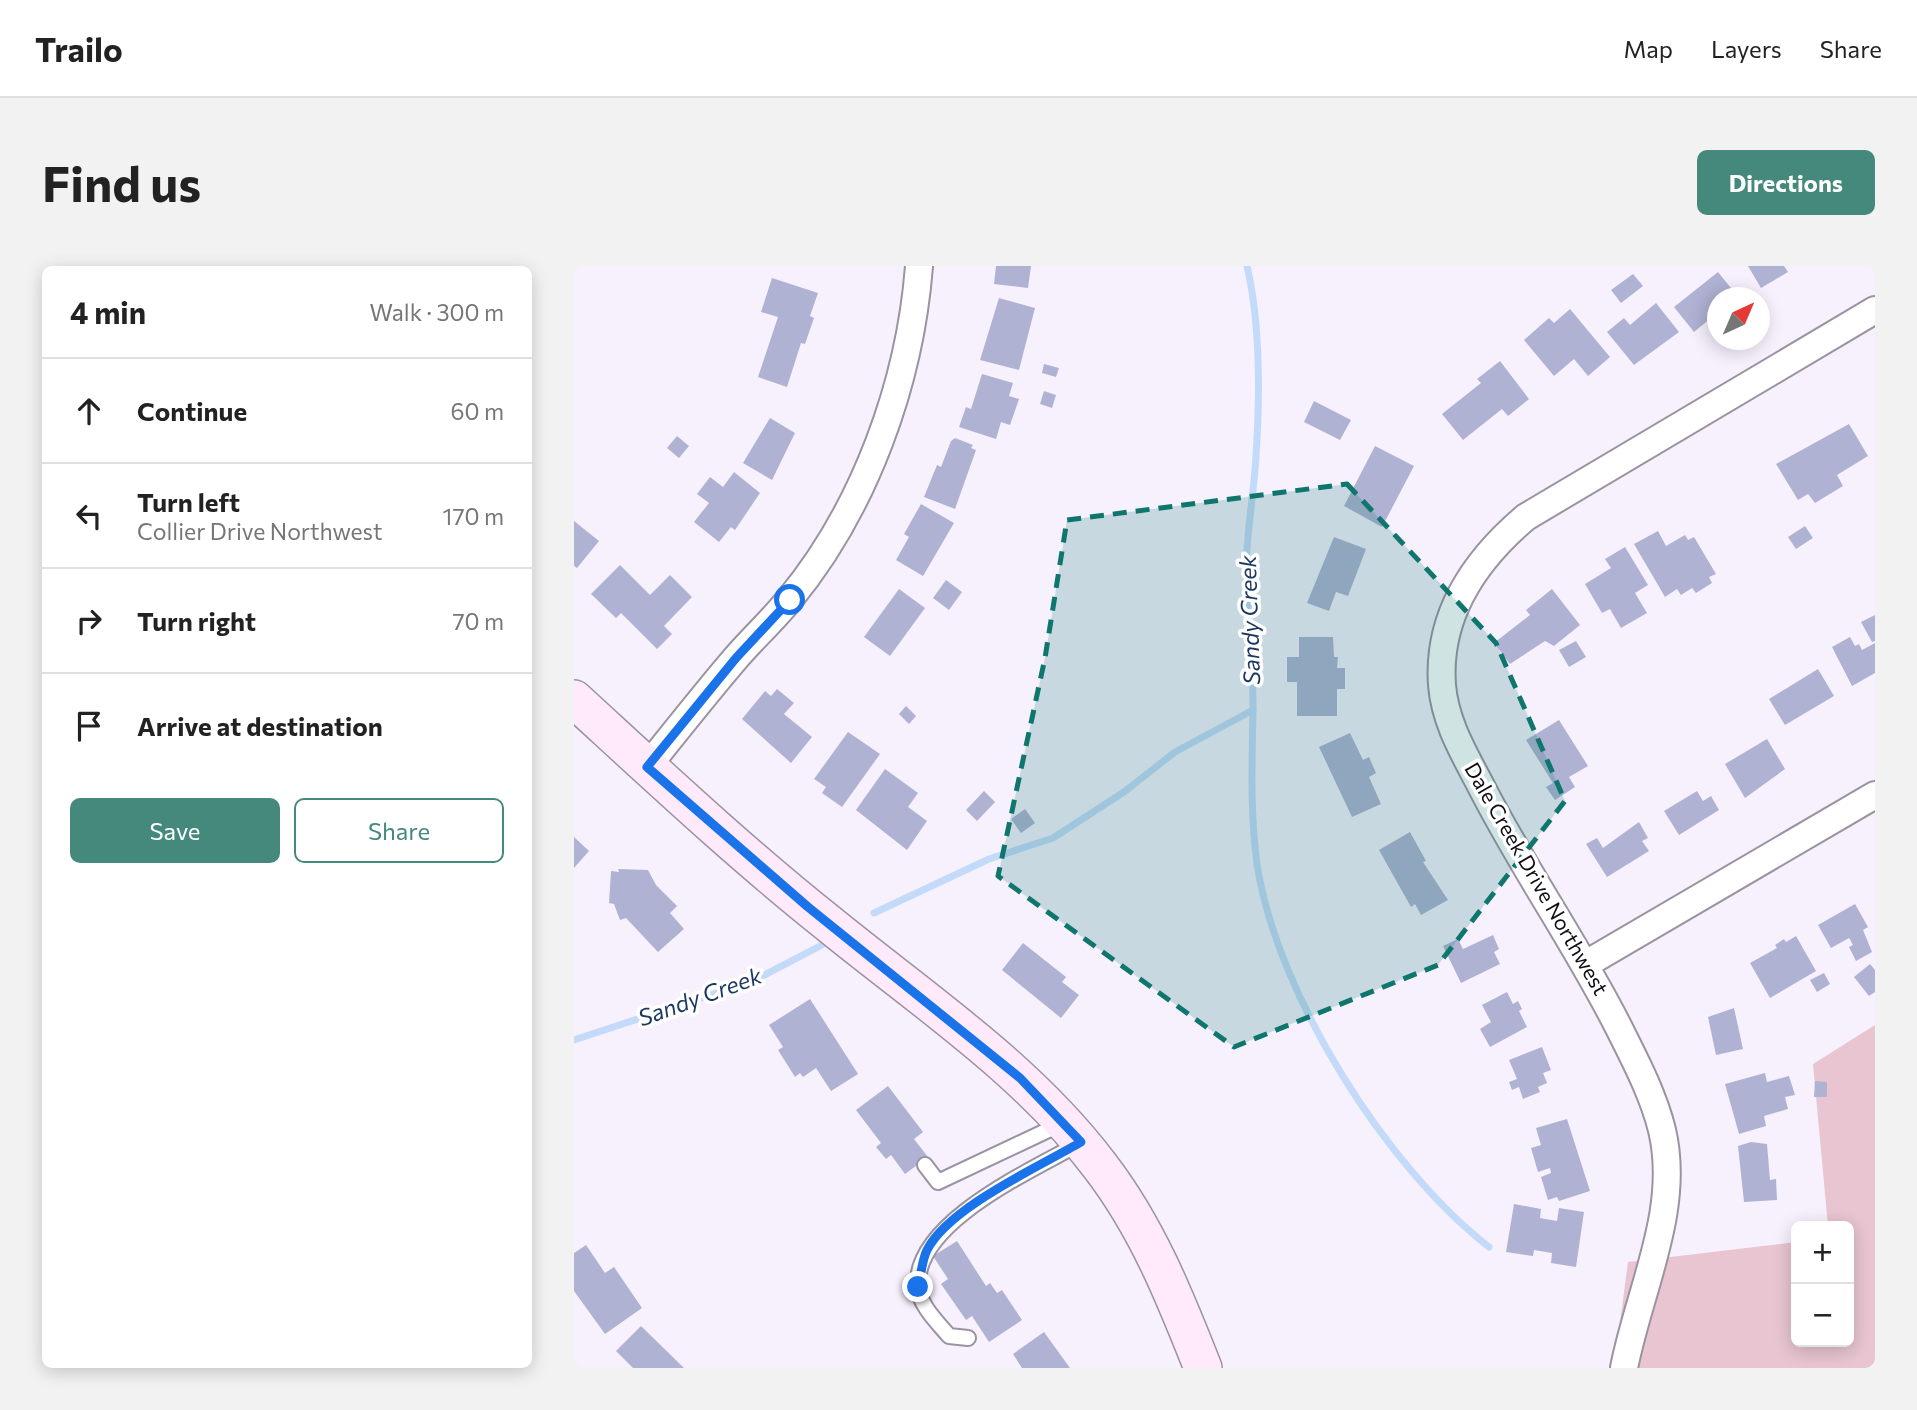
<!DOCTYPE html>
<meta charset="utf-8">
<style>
:root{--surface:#fff;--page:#f2f2f2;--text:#222;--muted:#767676;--line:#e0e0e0;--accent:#45897d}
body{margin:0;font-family:Commissioner,sans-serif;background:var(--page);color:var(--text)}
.controls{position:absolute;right:21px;bottom:21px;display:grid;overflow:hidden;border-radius:10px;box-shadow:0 4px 18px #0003}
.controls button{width:63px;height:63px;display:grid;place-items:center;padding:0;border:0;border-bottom:2px solid var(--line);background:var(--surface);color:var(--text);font:35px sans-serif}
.compass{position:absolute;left:1133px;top:21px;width:63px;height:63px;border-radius:50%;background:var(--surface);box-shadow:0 4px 18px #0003;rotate:44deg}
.stop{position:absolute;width:21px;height:21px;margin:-16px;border:5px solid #1a73e8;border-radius:50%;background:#fff}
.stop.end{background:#1a73e8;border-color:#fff;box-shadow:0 2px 7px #0008}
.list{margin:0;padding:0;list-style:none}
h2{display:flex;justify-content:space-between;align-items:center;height:91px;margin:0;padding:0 28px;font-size:30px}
h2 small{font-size:23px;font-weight:400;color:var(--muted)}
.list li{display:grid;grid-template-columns:46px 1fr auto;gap:21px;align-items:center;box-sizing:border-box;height:105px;padding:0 28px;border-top:2px solid var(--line)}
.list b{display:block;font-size:26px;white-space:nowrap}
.list p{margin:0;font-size:23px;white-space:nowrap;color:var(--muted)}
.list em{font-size:23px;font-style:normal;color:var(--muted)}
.actions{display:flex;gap:14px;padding:21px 28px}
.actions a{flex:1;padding:16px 0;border:2px solid var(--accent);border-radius:10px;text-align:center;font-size:24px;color:var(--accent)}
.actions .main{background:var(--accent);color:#fff}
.icon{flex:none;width:38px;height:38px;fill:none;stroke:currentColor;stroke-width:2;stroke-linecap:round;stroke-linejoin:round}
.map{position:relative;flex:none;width:1301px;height:1102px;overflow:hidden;border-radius:10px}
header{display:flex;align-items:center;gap:42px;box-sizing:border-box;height:98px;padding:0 35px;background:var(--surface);border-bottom:2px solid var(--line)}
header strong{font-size:33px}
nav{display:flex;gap:38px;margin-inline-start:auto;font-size:24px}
.intro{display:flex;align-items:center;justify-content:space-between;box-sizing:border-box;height:168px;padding:0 42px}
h1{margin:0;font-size:49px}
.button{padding:18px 32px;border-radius:10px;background:var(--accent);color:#fff;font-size:24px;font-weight:700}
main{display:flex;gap:42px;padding:0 42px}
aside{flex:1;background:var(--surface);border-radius:10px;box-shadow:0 4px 18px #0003}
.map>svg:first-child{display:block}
.green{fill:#e8c5d0}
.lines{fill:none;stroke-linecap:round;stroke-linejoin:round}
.stream{stroke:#c4daf9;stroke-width:7}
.building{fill:#b0b2d4}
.service-casing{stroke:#9b93a2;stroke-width:18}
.minor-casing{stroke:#9b93a2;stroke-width:30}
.secondary-casing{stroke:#9b93a2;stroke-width:40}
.service{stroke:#fff;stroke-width:14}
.minor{stroke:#fff;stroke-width:26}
.secondary{stroke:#ffeafb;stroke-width:37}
.route{stroke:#1a73e8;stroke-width:9}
.marked{fill:#0f766e;fill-opacity:0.2;stroke:#0f766e;stroke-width:5;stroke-dasharray:14 9;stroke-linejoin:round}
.labels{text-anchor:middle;stroke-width:7;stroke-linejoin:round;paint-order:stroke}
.street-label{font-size:21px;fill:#0f0d12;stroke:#fff}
.water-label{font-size:23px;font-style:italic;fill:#1a375f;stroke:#fff}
</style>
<header>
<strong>Trailo</strong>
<nav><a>Map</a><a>Layers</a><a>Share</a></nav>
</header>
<div class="intro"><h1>Find us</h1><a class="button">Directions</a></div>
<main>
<aside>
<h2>4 min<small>Walk · 300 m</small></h2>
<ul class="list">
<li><svg class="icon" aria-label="ahead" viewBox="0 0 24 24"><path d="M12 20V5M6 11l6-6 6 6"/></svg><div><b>Continue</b></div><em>60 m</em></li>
<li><svg class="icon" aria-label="left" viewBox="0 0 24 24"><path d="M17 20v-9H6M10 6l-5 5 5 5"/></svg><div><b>Turn left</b><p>Collier Drive Northwest</p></div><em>170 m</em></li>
<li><svg class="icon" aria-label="right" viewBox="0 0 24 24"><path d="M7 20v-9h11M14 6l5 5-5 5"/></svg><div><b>Turn right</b></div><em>70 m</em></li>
<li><svg class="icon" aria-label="arrive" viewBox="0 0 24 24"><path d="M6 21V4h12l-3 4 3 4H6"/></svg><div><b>Arrive at destination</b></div></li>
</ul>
<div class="actions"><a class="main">Save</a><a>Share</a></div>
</aside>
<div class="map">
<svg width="1301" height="1102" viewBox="0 0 1301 1102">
<rect width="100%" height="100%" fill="#f7f1fe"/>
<path class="green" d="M1301,759V1102H1040L1054,996L1222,976V1076H1275V960H1254L1239,798Z"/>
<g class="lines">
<g class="stream">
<path d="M673,0C687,60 686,129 682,190C680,227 673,264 672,301C671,349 680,397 679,444C678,496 676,546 683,598C703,729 812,901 915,981"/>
<path d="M300,647L415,593L479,572L550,526L601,486L679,444"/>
<path d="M0,774L179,715L248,679"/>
</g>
</g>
<g class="building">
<path d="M422,0H457L454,22L420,18Z"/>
<path d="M1174,0H1210L1214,6L1187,22Z"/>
<path d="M1144,6L1165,32H1143V47L1120,66L1100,41Z"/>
<path d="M1059,8L1069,20L1047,37L1037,24Z"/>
<path d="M198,12L244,27L236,50L240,52L231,78L227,77L213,121L184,111L204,51L187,46Z"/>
<path d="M425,32L461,42L445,104L406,94Z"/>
<path d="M1082,37L1105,66L1060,99L1033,66L1050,52L1056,59Z"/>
<path d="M996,43L1036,91L1014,110L1000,93L980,110L950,74L975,52L980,57Z"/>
<path d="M926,95L955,133L934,150L928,143L889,174L868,148L907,117L903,113Z"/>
<path d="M470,98L485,102L482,111L468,107Z"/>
<path d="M408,108L439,117L435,130L445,133L436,159L427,156L422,173L385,161L392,141L397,143Z"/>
<path d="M470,125L482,129L478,142L466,138Z"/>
<path d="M740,135L777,154L766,174L730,156Z"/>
<path d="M196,152L221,167L198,214L169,197Z"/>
<path d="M1275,158L1294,190L1263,209L1269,220L1241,237L1234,228L1224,234L1202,198Z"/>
<path d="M103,170L115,180L105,192L93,182Z"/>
<path d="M381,172L399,179L397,182L402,184L381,243L350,231L363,199L367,201L377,175Z"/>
<path d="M801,180L840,200L808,261L770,240Z"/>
<path d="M160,206L186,227L161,264L157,261L145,276L120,256L135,237L123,228L136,211L149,221Z"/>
<path d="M347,238L380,257L349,310L322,294L335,271L330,268Z"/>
<path d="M0,255L25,275L3,302L0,300Z"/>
<path d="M1231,260L1239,272L1222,283L1214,271Z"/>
<path d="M1084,265L1092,280L1111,269L1114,274L1120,271L1142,308L1135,311L1138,317L1122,327L1118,322L1107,329L1103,323L1091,331L1060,278Z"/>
<path d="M760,271L792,283L774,330L762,326L755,345L733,337Z"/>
<path d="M1051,281L1074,319L1061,327L1073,347L1047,362L1036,343L1028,347L1011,318L1037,302L1031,293Z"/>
<path d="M46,299L76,329L96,309L118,331L90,360L98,368L83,383L47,347L42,352L17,328Z"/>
<path d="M372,314L388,326L375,344L359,332Z"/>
<path d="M325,323L351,342L316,390L290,371Z"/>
<path d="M978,323L1006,359L980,380L971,375L936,398L920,377L956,349L952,344Z"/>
<path d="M1301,349V375L1298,376L1287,356Z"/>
<path d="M725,371H759L760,391H764L763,402H771V423H763V450H723V416H713V391H725Z"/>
<path d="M1276,371L1281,380L1285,378L1288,384L1301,377V407L1278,420L1258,381Z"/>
<path d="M1002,375L1012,391L995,401L985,384Z"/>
<path d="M1244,403L1260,430L1211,459L1195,433Z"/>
<path d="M203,423L220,437L210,448L238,471L217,497L168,453L191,425L197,430Z"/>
<path d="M332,440L342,450L335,458L325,448Z"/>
<path d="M985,454L1014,500L995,511L1001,521L981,534L972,521L979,517L952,474Z"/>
<path d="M274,466L306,488L268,541L248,527L252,521L240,513Z"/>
<path d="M776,467L789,494L795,491L802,507L795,511L807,538L778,551L745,481Z"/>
<path d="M1193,473L1211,503L1171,532L1151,498Z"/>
<path d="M311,503L344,527L334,541L353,555L333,584L282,544Z"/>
<path d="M410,525L421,536L403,555L392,544Z"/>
<path d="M1123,525L1129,535L1137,530L1145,544L1105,569L1090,545Z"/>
<path d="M451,543L461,557L447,567L437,553Z"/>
<path d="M1065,556L1074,572L1068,575L1075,585L1033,611L1012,578L1023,572L1029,582Z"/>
<path d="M836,566L852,595L849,596L874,634L847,649L841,638L837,641L805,584Z"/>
<path d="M0,571L15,585L0,602Z"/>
<path d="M44,603L74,604L82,619L103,640L96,647L110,663L84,686L52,652L46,654L40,638L35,637L37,605L45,606Z"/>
<path d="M1281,638L1294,661L1289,664L1298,686L1282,695L1275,681L1279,679L1275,672L1257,682L1244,659Z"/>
<path d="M919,669L925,683L920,686L926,698L887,717L869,680L884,673L889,683Z"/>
<path d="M1222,670L1242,705L1196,732L1176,697L1203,682L1201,679L1210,673L1212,676Z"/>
<path d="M449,677L492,711L488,716L505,729L487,752L428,704Z"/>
<path d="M1296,698L1301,704V726L1295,730L1280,711Z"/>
<path d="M1250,707L1256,718L1243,726L1236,714Z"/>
<path d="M933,726L939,738L944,735L948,743L945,745L953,761L916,781L906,763L917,756L908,739Z"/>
<path d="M236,733L284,808L257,825L242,802L229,811L226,807L221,811L204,784L209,781L195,759Z"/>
<path d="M1160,742L1169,783L1142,789L1134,751Z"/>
<path d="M968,781L977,804L969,807L973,817L964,821L966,826L949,833L945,821L938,824L935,816L943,813L935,794Z"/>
<path d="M1191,807L1193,816L1215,810L1221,829L1211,831L1214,843L1190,850L1192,860L1165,868L1151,818Z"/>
<path d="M1241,815L1253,816V831H1240Z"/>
<path d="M314,820L349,866L340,873L354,891L331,908L317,889L312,893L302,881L307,877L282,844Z"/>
<path d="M993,853L1016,925L985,935L983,931L974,934L967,911L977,907L976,902L964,906L957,882L967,879L962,862Z"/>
<path d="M1177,876L1193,878L1196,914L1202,913L1203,934L1170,936L1164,880Z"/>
<path d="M940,938L967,943L966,952L983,955L985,942L1010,946L1002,1001L977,997L978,987L960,984L959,990L932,986Z"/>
<path d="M383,975L412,1020L416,1017L423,1027L428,1024L448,1054L415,1076L398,1050L392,1054L367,1018L374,1013L359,990Z"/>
<path d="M12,979L31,1007L40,1001L68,1042L31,1068L0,1025V987Z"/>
<path d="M67,1060L110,1102H59L42,1085Z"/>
<path d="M470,1066L496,1102H448L439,1088Z"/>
</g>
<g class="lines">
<g class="service-casing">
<g id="service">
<path d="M351,899L364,916L489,857"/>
<path d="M394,1072L375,1070C364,1057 345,1039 344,1020C340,956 459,904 506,877"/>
</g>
</g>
<g class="minor-casing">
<g id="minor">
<path d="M73,501C102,465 131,428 161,393C178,373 198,355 215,334C291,242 336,117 345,0"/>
<path d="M1012,698L1301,529"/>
<path d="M1050,1102C1065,1024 1107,944 1088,864C1079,828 1061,794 1045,762C1003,679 950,604 908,522C891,489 871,457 868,419C863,349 901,294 952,251L1301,44"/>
</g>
</g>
<g class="secondary-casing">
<path id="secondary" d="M0,433C83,509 166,587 254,657C347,733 453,803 526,900C573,961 601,1031 629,1102"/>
</g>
<use href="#service" class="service"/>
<use href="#minor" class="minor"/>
<use href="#secondary" class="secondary"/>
</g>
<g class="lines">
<path class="route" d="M216,334L162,392L73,501L234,641L446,812L507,876C465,901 375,941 353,984C348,994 347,1009 344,1021"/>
</g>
<path class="marked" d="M773,218L922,377L991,535L864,699L660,781L424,610L471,392L493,254Z"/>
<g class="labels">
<g class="street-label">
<text transform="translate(962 613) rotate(60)" y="7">Dale Creek Drive Northwest</text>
</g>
<g class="water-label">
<text transform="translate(676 354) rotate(-92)" y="8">Sandy Creek</text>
<text transform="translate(126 731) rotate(-20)" y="8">Sandy Creek</text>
</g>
</g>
</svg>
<div class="controls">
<button>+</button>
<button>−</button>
</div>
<svg class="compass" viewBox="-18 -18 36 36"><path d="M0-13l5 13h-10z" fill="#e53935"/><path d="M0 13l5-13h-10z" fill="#767676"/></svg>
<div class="stop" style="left:216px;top:334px"></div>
<div class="stop end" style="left:344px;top:1021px"></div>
</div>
</main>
